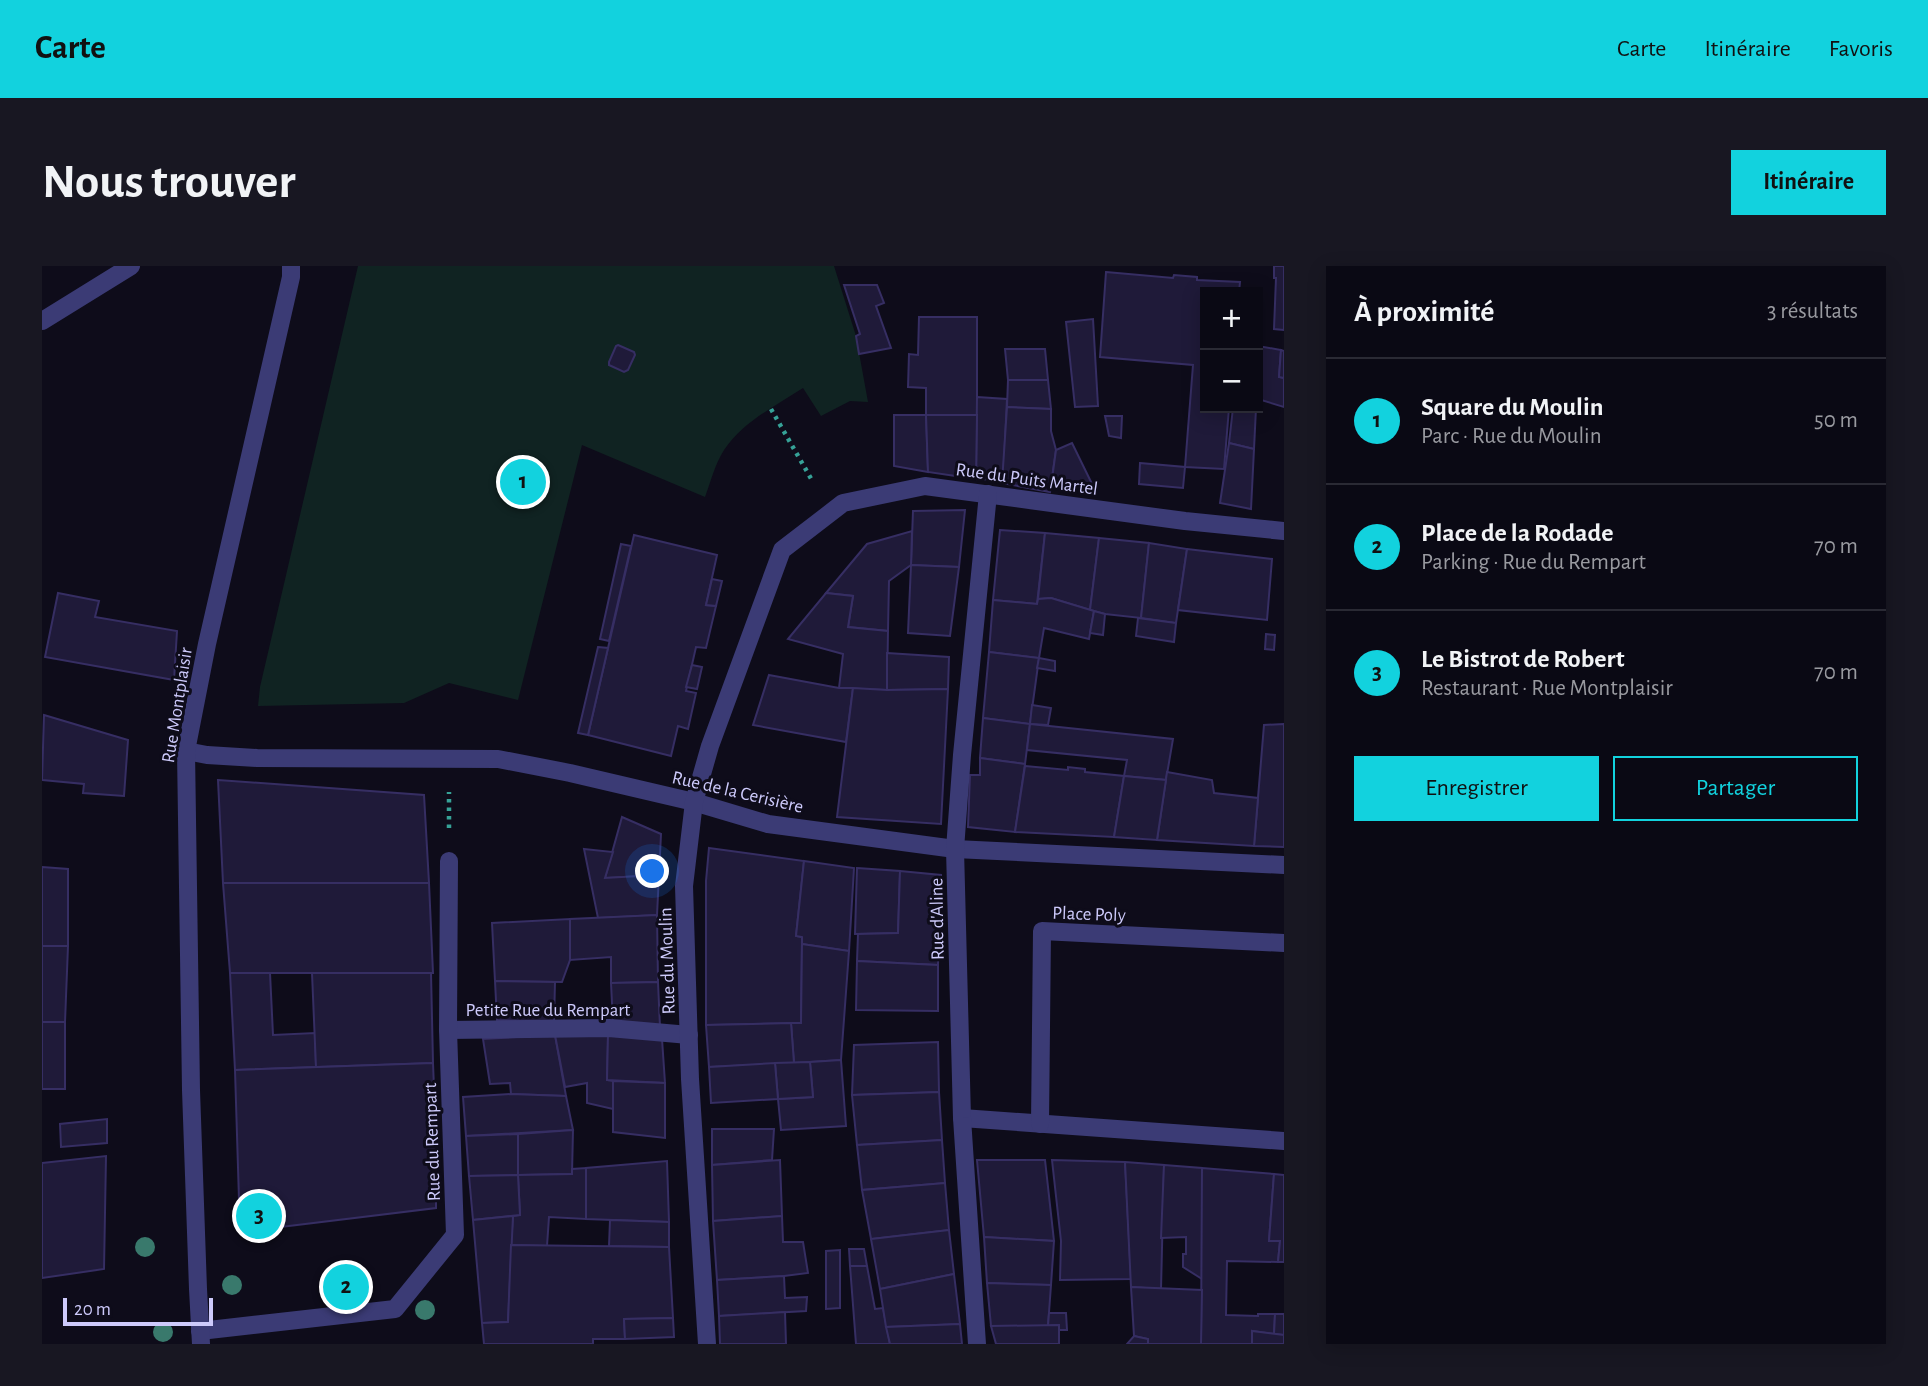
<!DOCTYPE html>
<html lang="fr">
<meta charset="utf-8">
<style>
:root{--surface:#0a0914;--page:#181722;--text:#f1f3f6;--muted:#999aa0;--line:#2a2a34;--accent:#12d2de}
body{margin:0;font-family:"Alegreya Sans",sans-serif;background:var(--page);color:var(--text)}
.controls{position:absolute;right:21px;top:21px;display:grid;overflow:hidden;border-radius:0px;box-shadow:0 4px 18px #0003}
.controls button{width:63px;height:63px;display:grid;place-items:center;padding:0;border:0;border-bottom:2px solid var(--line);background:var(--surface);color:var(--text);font:35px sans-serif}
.scale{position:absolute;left:21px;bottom:18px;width:150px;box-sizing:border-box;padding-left:7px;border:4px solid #cdcafb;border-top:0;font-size:19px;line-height:24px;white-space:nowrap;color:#cdcafb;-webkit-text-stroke:5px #0e0c1a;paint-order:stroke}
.you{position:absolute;left:611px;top:606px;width:24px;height:24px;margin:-18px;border:5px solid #fff;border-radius:50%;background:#1a73e8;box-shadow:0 0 0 10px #1a73e833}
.badge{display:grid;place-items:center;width:46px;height:46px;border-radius:50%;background:var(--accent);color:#111;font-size:23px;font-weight:700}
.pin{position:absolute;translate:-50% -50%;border:4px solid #fff;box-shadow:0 2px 7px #0006}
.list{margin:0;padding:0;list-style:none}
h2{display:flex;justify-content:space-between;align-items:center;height:91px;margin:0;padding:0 28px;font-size:30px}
h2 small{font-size:23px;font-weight:400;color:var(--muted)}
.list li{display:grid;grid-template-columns:46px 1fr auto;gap:21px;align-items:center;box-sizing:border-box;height:126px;padding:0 28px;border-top:2px solid var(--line)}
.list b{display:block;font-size:26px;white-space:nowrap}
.list p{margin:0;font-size:23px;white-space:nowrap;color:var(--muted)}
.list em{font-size:23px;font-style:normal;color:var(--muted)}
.actions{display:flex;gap:14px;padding:21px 28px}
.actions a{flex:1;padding:16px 0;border:2px solid var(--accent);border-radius:0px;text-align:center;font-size:24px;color:var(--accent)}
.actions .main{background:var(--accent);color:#111}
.map{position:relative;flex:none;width:1242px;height:1078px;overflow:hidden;border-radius:0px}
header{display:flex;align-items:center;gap:42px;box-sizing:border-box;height:98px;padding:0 35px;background:var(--accent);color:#111}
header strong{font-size:33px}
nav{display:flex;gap:38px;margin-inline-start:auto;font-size:24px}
.intro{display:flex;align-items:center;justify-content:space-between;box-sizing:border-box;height:168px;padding:0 42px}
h1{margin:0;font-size:49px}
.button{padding:18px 32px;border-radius:0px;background:var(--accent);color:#111;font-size:24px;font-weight:700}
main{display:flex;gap:42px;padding:0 42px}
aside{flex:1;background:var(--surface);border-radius:0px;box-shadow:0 4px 18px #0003}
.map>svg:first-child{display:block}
.green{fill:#102322}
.building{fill:#1f1a39;stroke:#362e63;stroke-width:2}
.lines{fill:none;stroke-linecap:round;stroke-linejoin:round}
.path{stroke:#36a297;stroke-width:4.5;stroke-dasharray:3.5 5;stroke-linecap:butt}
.minor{stroke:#3b3b75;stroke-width:18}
.tree{fill:#39796c}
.labels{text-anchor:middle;stroke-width:6;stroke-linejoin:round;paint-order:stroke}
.street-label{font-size:19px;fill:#cdcafb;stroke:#0e0c1a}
</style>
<header>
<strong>Carte</strong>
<nav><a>Carte</a><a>Itinéraire</a><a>Favoris</a></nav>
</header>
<div class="intro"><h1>Nous trouver</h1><a class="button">Itinéraire</a></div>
<main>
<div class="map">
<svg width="1242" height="1078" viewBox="0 0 1242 1078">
<rect width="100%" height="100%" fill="#0e0c1a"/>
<path class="green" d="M316,0H792L814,70L826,136L808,135L779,150L761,122C732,141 702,155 682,184C673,198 669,215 663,231L540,179L476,434L407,417L362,437L216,440L218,421Z"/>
<g class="building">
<path d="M1232,0H1242V64L1232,63L1234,12H1232Z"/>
<path d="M1064,6L1131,12L1132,9L1155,11V14L1198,16L1197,26H1163V142H1187L1182,203L1143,201L1151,99L1058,91Z"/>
<path d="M802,19H835L842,37L834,40L849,82L817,88L814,70L818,68Z"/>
<path d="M877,51H935V149H884V122L866,121L867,88L876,89Z"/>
<path d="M1051,53L1056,140L1033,141L1024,56Z"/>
<path d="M576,79L592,86L593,89L586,104L582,106L567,99V96L574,80Z"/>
<path d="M1216,80L1239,84L1237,111L1242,112V141L1216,133Z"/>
<path d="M963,83H1003L1006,114H966Z"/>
<path d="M1239,84L1242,85V112L1237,111Z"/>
<path d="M966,114H1006L1009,143L965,141Z"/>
<path d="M935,131L965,133L961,214L934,213Z"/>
<path d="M965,141L1009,143V165L1014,184L1008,226L960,217Z"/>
<path d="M1191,142H1214L1212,183L1187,177Z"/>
<path d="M852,149H884L886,206L852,200Z"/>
<path d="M884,149H935L934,213L886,206Z"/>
<path d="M1063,150H1080L1079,172L1067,170Z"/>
<path d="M1030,177L1052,222L1009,220L1014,184Z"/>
<path d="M1187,177L1212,183L1209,243L1178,237Z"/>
<path d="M1098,197L1143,201L1141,222L1097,218Z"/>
<path d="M923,244L917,301L869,299L871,245Z"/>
<path d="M958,264L1003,267L995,338L951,334Z"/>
<path d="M870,265L869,299L847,315L846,365L806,361L811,330L784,327L825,278Z"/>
<path d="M1003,267L1057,272L1048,344L1009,332L996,333Z"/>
<path d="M592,269L675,289L664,339L674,340L664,382L654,381L644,425L654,427L646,463L636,460L629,490L546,469Z"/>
<path d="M1057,272L1107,277L1099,352L1063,348L1048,344Z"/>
<path d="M1107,277L1145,283L1134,357L1099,352Z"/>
<path d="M579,278L589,280L567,375L558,373Z"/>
<path d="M1145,283L1230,293L1225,354L1136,344Z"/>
<path d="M869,299L917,301L908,370L866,367Z"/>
<path d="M670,313L680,315L674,340L664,339Z"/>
<path d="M16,327L57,335L53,351L135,365L132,414L3,391Z"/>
<path d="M784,327L811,330L806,361L846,365L845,424L797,422L801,388L746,373Z"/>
<path d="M1009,332L1052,345L1047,373L1002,362L997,392L947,386L951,334L995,338L996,333Z"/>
<path d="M1052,345L1063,348L1061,369L1048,367Z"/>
<path d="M1096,352L1134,357L1132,376L1094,370Z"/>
<path d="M1224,368L1233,369L1232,384L1223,383Z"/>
<path d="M556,381L566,382L546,469L536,467Z"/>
<path d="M947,386L997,392L988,458L941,452Z"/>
<path d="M845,387L907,391L906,423L845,424Z"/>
<path d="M997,392L1013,395V405L995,402Z"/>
<path d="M650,399L660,401L655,423L644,421Z"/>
<path d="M727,409L797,422H811L804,476L711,459Z"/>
<path d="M811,422L845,424L906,423L899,558L795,551Z"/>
<path d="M990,439L1009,442L1006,459L988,458Z"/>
<path d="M2,449L86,474L82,530L41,527L42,518L0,514Z"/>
<path d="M941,452L988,458L983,498L938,492Z"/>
<path d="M988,458L1131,473L1124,514L1082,510L1085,494L985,484Z"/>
<path d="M1242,458V581L1212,580L1222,459Z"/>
<path d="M938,492L983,498L973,566L926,561L928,509H938Z"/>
<path d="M983,500L1026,504V501L1043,503V506L1082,510L1072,571L973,566Z"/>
<path d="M1125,506L1170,514L1172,527L1216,532L1212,580L1115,574Z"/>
<path d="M1082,510L1124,514L1115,574L1072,571Z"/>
<path d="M176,514L382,529L387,617H181Z"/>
<path d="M580,551L619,568L617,609L563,612Z"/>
<path d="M667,582L762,595L754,670L760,671L759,757L664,759V615Z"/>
<path d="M542,583L571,586L563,612L617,609L615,649L556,652Z"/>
<path d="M762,595L812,602L807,685L760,678V671L754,670Z"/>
<path d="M0,601L26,603V680H0Z"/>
<path d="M815,602L858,605L856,667L813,668Z"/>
<path d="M858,605L899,609L896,699L815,695L816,668L856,667Z"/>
<path d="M181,617H387L391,707H188Z"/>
<path d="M615,649L616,716L569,717V691L528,694V653Z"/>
<path d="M528,653V694L520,716L453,715L450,657Z"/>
<path d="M760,678L807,685L799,794L752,797L749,757H759Z"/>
<path d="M0,680H26L23,756H0Z"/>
<path d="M815,695L896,699V745L814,744Z"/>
<path d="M188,707H228L231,769L273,767L274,801L193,804Z"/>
<path d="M270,707H389L391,797L274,801Z"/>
<path d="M453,715L513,716L512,756L455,754Z"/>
<path d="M616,716L618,761L571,757L569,717Z"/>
<rect x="0" y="756" width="23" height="67"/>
<path d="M749,757L752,797L667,801L664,759Z"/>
<path d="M513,769L524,830L469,828L468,817L448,818L441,773Z"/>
<path d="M513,769H566L565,814L571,815V843L545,837V817L523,821Z"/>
<path d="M566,769L620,773L623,817L565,814Z"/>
<path d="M896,776L897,826L810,829L812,779Z"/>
<path d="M799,794L804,860L739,864L736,833L771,831L768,796Z"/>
<path d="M768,796L771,831L736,833L733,797Z"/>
<path d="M391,797L394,873V942L198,966L193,804Z"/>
<path d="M733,797L736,833L669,837L667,801Z"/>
<path d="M571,815L623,817V872L571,866Z"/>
<path d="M897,826L900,874L815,879L810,829Z"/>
<path d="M469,828L524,830L531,864L424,870L421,831Z"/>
<path d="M65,853V877L19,881L18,858Z"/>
<path d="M670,863H732L730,894L670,899Z"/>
<path d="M531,864L530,908L476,909V868Z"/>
<path d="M476,868V909L427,910L424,870Z"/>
<path d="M900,874L903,917L820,924L815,879Z"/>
<path d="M64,890L62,1003L0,1012V897Z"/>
<path d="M738,894L740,950L671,955L670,899Z"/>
<path d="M935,894H1003L1012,975L942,971Z"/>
<path d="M1010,894L1083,896L1089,1013L1018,1014L1019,975Z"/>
<path d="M625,895L627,956L544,953V902Z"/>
<path d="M1083,896L1122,899L1119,1023L1089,1021Z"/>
<path d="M1122,899L1160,902V1013L1141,1001V988H1144V971L1119,972Z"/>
<path d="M544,902V953L507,951L505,980L469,979L471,950L478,949L476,909L530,908V903Z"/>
<path d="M1160,902L1232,908L1227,975H1238L1236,996L1185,995L1184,1049L1216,1050V1048H1233L1232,1068L1210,1065V1078H1159Z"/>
<path d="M1232,908L1242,909V996H1236L1238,975H1227Z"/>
<path d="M476,909L478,949L431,954L427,910Z"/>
<path d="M903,917L907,964L829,973L820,924Z"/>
<path d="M471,950L466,1056L440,1057L431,954Z"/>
<path d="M740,950L741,976H761L766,1007L742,1010L675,1014L671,955Z"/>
<path d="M568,954L627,956V981L567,980Z"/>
<path d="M907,964L912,1008L838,1023L829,973Z"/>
<path d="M942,971L1012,975L1009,1019L945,1017Z"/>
<path d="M469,979L627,981L631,1052L582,1053L583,1073H551V1078H442L440,1057L466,1056Z"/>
<path d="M807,983H822L825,1000H808Z"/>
<path d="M798,984V1042L784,1043V985Z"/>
<path d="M808,1000H825L833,1043L841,1042L848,1078H814Z"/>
<path d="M912,1008L918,1058L844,1061L838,1023Z"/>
<path d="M742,1010L743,1032L765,1031L764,1045L677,1050L675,1014Z"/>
<path d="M945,1017L1009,1019L1006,1060H949Z"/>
<path d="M1089,1021L1160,1024L1159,1078H1106V1073L1092,1070Z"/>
<path d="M743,1046L744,1078H678L677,1050Z"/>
<path d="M1007,1047H1024L1025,1064H1017V1059L1006,1060Z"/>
<path d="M1233,1048H1242V1069L1232,1068Z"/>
<path d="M631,1052L632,1071L583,1073L582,1053Z"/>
<path d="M918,1058L920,1078H848L844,1061Z"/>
<path d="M1017,1059V1078H954L949,1060Z"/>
<path d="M1210,1065L1242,1069V1078H1210Z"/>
<path d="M1092,1070L1106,1073V1078H1085Z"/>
</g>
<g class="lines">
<g class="path">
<path d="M729,143L771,216"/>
<path d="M407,562V526"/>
</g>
<g class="minor">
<path d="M0,55L89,0"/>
<path d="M144,485L165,489L215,492L456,493L528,507L652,536L726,558L913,583L1242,599"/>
<path d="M406,764L567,762L647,769"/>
<path d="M920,852L1242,875"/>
<path d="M998,858L1000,665L1242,677"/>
<path d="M158,1065L353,1043L413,969L406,764L407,595"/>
<path d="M159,1078L156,1023L149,824L144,485L165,378L249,11V0"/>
<path d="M665,1078L648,813L642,620L652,536L668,480L740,284L801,237L883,220L1143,255L1242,265"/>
<path d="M935,1078L920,852L913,583L920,489L946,228"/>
</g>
</g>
<g class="tree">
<circle cx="103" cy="981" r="10"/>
<circle cx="190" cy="1019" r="10"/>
<circle cx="383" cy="1044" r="10"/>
<circle cx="121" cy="1066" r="10"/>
</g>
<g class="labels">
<g class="street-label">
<text transform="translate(985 212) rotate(8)" y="7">Rue du Puits Martel</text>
<text transform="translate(134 439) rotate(-81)" y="7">Rue Montplaisir</text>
<text transform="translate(696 525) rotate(13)" y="7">Rue de la Cerisière</text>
<text transform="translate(1047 647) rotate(2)" y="7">Place Poly</text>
<text transform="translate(894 653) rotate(-91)" y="7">Rue d'Aline</text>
<text transform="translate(624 695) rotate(-92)" y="7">Rue du Moulin</text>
<text x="506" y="750">Petite Rue du Rempart</text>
<text transform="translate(389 876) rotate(-92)" y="7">Rue du Rempart</text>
</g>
</g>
</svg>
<div class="controls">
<button>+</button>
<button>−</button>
</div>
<div class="scale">20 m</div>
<div class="you"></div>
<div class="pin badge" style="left:481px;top:216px">1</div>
<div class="pin badge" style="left:304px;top:1021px">2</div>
<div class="pin badge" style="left:217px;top:950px">3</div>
</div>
<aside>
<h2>À proximité<small>3 résultats</small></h2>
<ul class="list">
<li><span class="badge">1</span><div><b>Square du Moulin</b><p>Parc · Rue du Moulin</p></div><em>50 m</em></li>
<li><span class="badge">2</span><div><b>Place de la Rodade</b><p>Parking · Rue du Rempart</p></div><em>70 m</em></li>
<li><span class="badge">3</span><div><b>Le Bistrot de Robert</b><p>Restaurant · Rue Montplaisir</p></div><em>70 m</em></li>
</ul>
<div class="actions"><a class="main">Enregistrer</a><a>Partager</a></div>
</aside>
</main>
